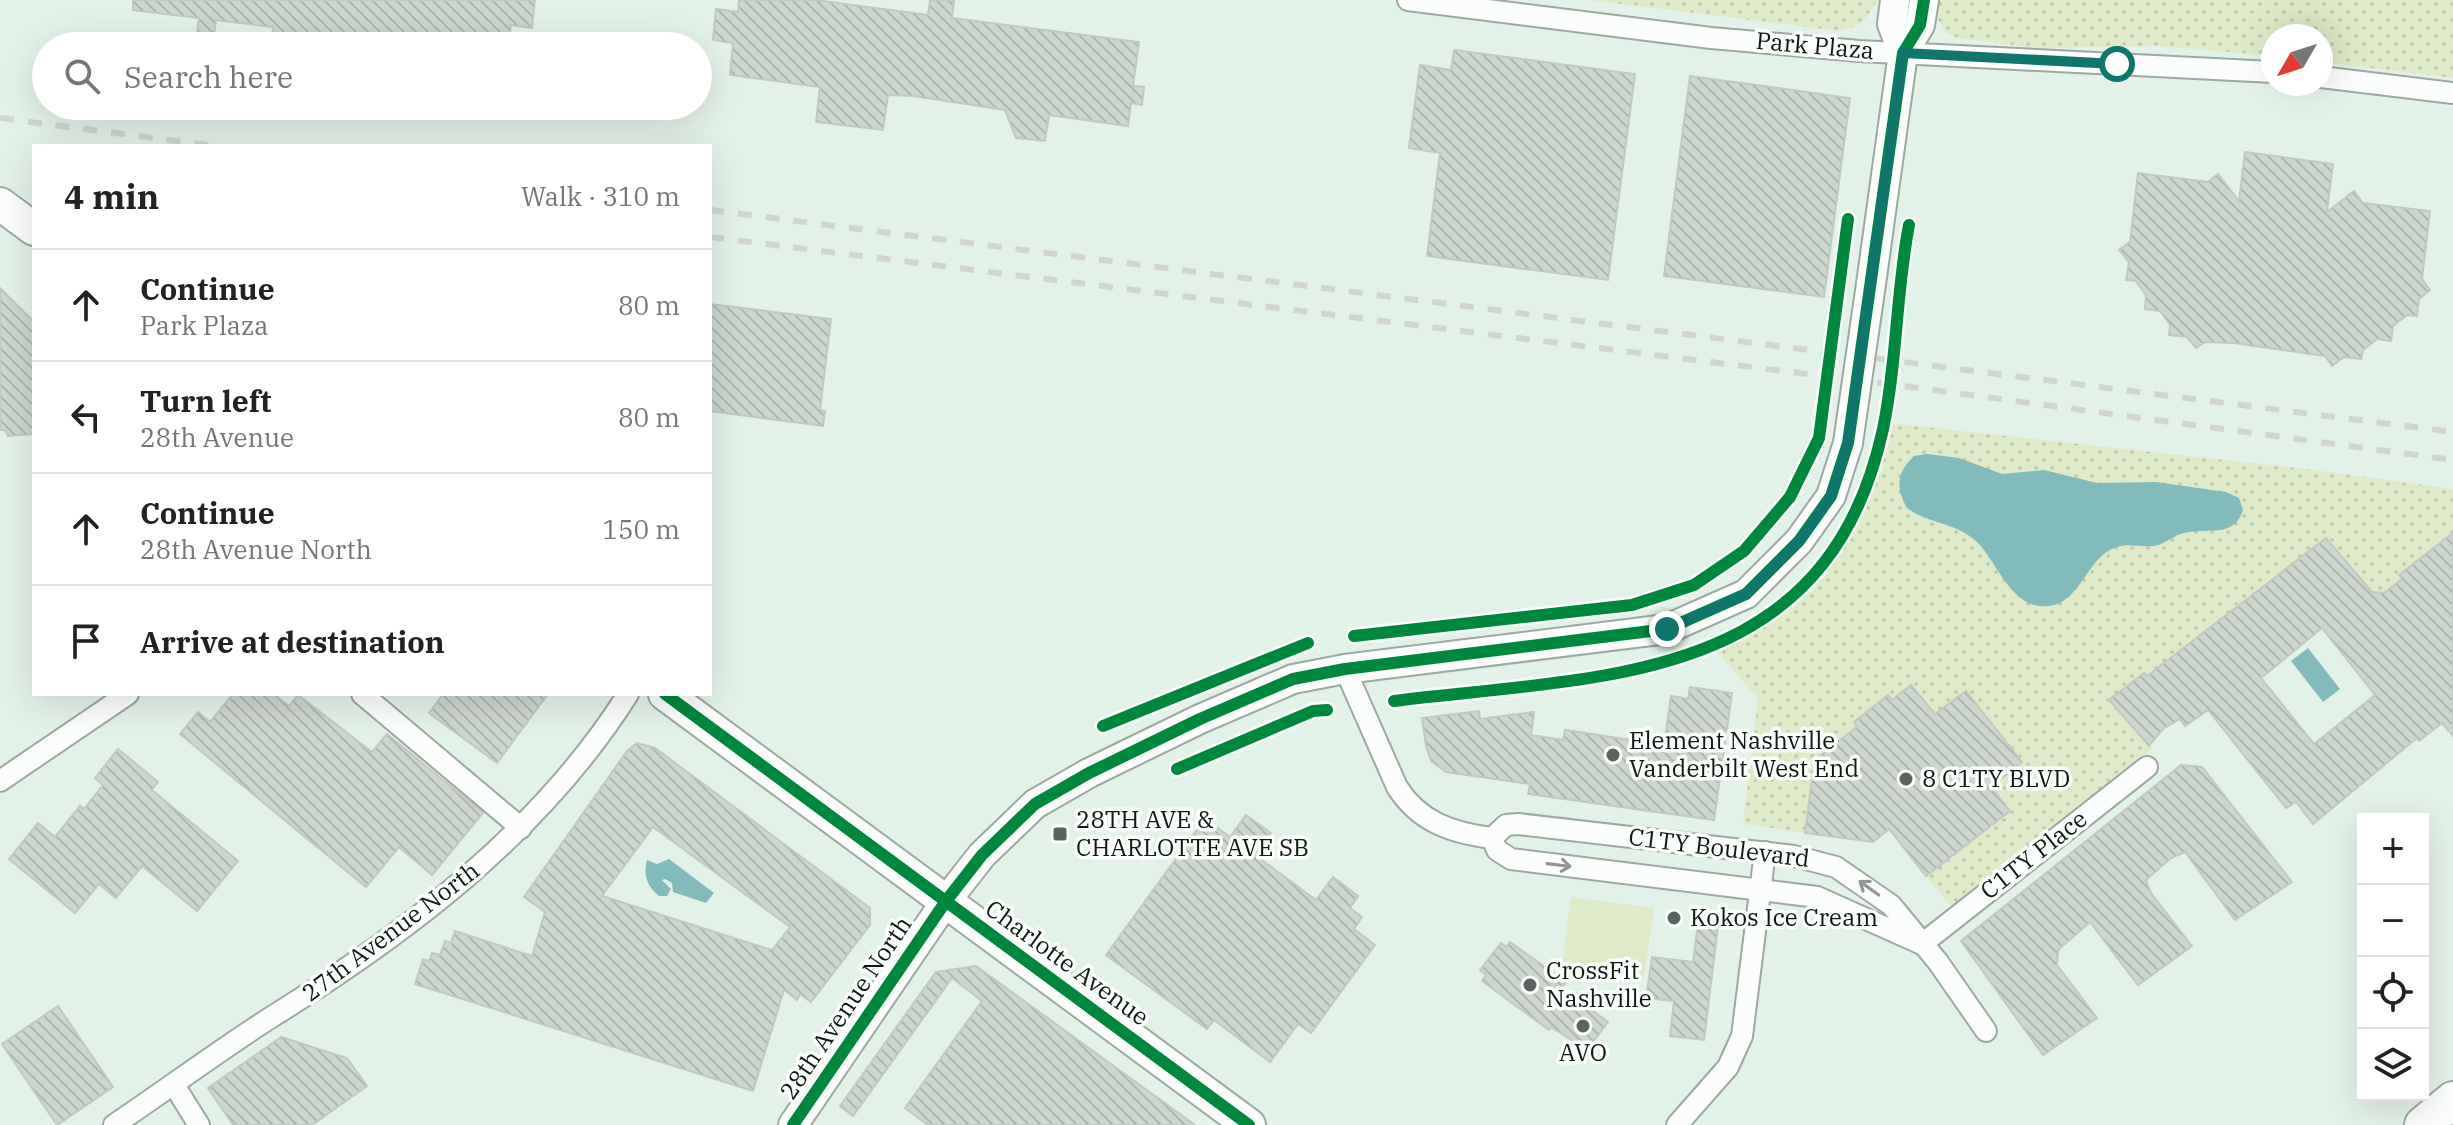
<!DOCTYPE html>
<meta charset="utf-8">
<style>
:root{--surface:#fff;--page:#f6f6f6;--text:#222;--muted:#767676;--line:#e0e0e0}
body{margin:0;font-family:"IBM Plex Serif",serif;background:var(--page);color:var(--text)}
.controls{position:absolute;right:24px;bottom:24px;display:grid;overflow:hidden;border-radius:0px;box-shadow:0 8px 32px #0002}
.controls button{width:72px;height:72px;display:grid;place-items:center;padding:0;border:0;border-bottom:2px solid var(--line);background:var(--surface);color:var(--text);font:40px sans-serif}
.compass{position:absolute;left:2261px;top:24px;width:72px;height:72px;border-radius:50%;background:var(--surface);box-shadow:0 8px 32px #0002;rotate:231deg}
.stop{position:absolute;width:24px;height:24px;margin:-18px;border:6px solid #0f766e;border-radius:50%;background:#fff}
.stop.end{background:#0f766e;border-color:#fff;box-shadow:0 2px 8px #0008}
.list{margin:0;padding:0;list-style:none}
h2{display:flex;justify-content:space-between;align-items:center;height:104px;margin:0;padding:0 32px;font-size:34px}
h2 small{font-size:26px;font-weight:400;color:var(--muted)}
.list li{display:grid;grid-template-columns:52px 1fr auto;gap:24px;align-items:center;box-sizing:border-box;height:112px;padding:0 32px;border-top:2px solid var(--line)}
.list b{display:block;font-size:30px;white-space:nowrap}
.list p{margin:0;font-size:26px;white-space:nowrap;color:var(--muted)}
.list em{font-size:26px;font-style:normal;color:var(--muted)}
.icon{flex:none;width:44px;height:44px;fill:none;stroke:currentColor;stroke-width:2;stroke-linecap:round;stroke-linejoin:round}
.map{position:relative;flex:none;width:2453px;height:1125px;overflow:hidden}
.search{position:absolute;background:var(--surface);box-shadow:0 8px 32px #0002;left:32px;top:32px;width:680px;height:88px;display:flex;align-items:center;gap:20px;box-sizing:border-box;padding:0 28px;border-radius:44px;color:var(--muted);font-size:30px}
.panel{position:absolute;background:var(--surface);box-shadow:0 8px 32px #0002;left:32px;top:144px;width:680px;height:552px;border-radius:0px}
.map>svg:first-child{display:block}
.grass{fill:url(#grass-dots)}
.pitch{fill:#dfebc8}
.water{fill:#82bbbc}
.building{fill:url(#building-back-hatch);stroke:#c0cac1;stroke-width:2;fill-rule:evenodd}
.lines{fill:none;stroke-linecap:round;stroke-linejoin:round}
.street-casing{stroke:#9da8a0;stroke-width:24}
.secondary-casing{stroke:#9da8a0;stroke-width:32}
.primary-casing{stroke:#9da8a0;stroke-width:36}
.highway-casing{stroke:#9da8a0;stroke-width:40}
.street{stroke:#fbfdfc;stroke-width:20}
.secondary{stroke:#fbfdfc;stroke-width:28}
.primary{stroke:#fbfdfc;stroke-width:32}
.highway{stroke:#fbfdfc;stroke-width:36}
.rail{stroke:#d0d5d2;stroke-width:6;stroke-dasharray:14 14;stroke-linecap:butt}
.secondary-bridge-casing{stroke:#9da8a0;stroke-width:32;stroke-linecap:butt}
.secondary-bridge{stroke:#fbfdfc;stroke-width:28}
.cycleway-casing{stroke:#fafffc;stroke-width:17}
.cycleway{stroke:#00873e;stroke-width:12}
.oneway{stroke:#919693}
.route{stroke:#0f766e;stroke-width:10}
.poi-dot{fill:#59645e;stroke:#fafffc;stroke-width:3}
.labels{text-anchor:middle;stroke-width:7;stroke-linejoin:round;paint-order:stroke}
.street-label{font-size:24px;fill:#0f1813;stroke:#fafffc}
.poi-label{font-size:24px;fill:#0f1813;stroke:#fafffc;text-anchor:start}
</style>
<div class="map">
<svg width="2453" height="1125" viewBox="0 0 2453 1125">
<defs>
<pattern id="grass-dots" width="8" height="8" patternUnits="userSpaceOnUse" patternTransform="scale(2)"><rect width="8" height="8" fill="#dfebc8"/><path d="M2 2h.1M6 6h.1" fill="none" stroke="#bec9ab" stroke-width="1.8" stroke-linecap="round"/></pattern>
<pattern id="building-back-hatch" width="6" height="6" patternUnits="userSpaceOnUse" patternTransform="scale(2)"><rect width="6" height="6" fill="#cdd7ce"/><path d="M-1 5l2 2M0 0l6 6M5-1l2 2" fill="none" stroke="#afb8b0"/></pattern>
</defs>
<rect width="100%" height="100%" fill="#e3f2e8"/>
<g class="grass">
<path d="M1589,0H1878L1861,24L1840,31Z"/>
<path d="M1937,0H2453V78L2321,62V36H2273V56L2158,46L2037,48L1958,38L1946,33L1936,17Z"/>
<path d="M1890,423L2307,469L2453,489V533L2399,575L2402,579L2384,593L2372,592L2345,559L2283,584L2275,575L2147,676L2144,673L2110,701L2135,732L2139,730L2152,749L1951,906L1926,876L2009,811L1991,787L2022,762L1966,691L1935,715L1911,685L1892,700L1887,696L1854,722L1857,727L1827,750L1817,771H1813L1805,833L1743,824L1758,699L1717,651C1810,610 1872,521 1890,423Z"/>
</g>
<path class="pitch" d="M1571,897L1654,908L1644,977L1562,965Z"/>
<g class="water">
<path d="M1927,454L1959,458L2002,474L2044,470L2097,483L2156,482L2226,492L2239,498L2243,510C2234,540 2204,526 2181,534C2171,537 2164,545 2153,546C2141,547 2129,543 2117,547C2084,557 2081,611 2039,606C2009,602 1996,561 1977,542C1956,522 1928,524 1907,508C1895,487 1897,472 1914,456Z"/>
<path d="M2308,648L2340,689L2323,702L2291,661Z"/>
<path d="M669,859L714,893L706,903L673,892L672,883L665,879L662,880L671,889L667,896H659C647,886 643,876 647,860L657,864Z"/>
</g>
<g class="building">
<path d="M133,0H535L532,28L511,25L508,46H481V42L442,37L440,46H271L273,27L216,20L214,35L197,32L199,18L133,10Z"/>
<path d="M739,0H815L928,15L930,0H954L952,18L1139,42L1133,86L1144,87L1142,105L1131,103L1128,126L1049,115L1045,141L1016,138L1005,110L914,96L888,95L883,130L816,122L820,87L730,75L733,43L713,40L716,9L738,12Z"/>
<path d="M1454,50L1635,74L1608,280L1427,256L1440,153L1409,148L1420,65L1451,70Z"/>
<path d="M1690,76L1850,98L1824,297L1664,276Z"/>
<path d="M2245,152L2333,164L2327,212L2354,191L2363,203L2430,211L2422,279L2430,290L2419,299L2417,316L2407,315L2393,326L2391,341L2377,339L2363,350L2361,359L2344,357L2332,366L2325,356L2234,343L2205,342L2196,348L2187,337L2169,335L2170,325L2160,311L2145,309L2146,295L2136,281L2126,280L2129,262L2119,250L2130,242L2138,173L2208,182L2218,174L2239,201Z"/>
<path d="M0,288L34,322V434L8,436L5,430H0Z"/>
<path d="M710,304L831,319L820,410L825,411L823,426L710,411Z"/>
<path d="M2453,533V736L2442,723L2419,741L2417,738L2313,824L2296,802L2286,808L2208,710L2185,726L2180,719L2163,729L2149,746L2109,700L2144,673L2147,676L2326,538L2372,592L2384,593L2402,579L2399,575ZM2322,628L2375,695L2314,744L2261,678Z"/>
<path d="M1911,685L1935,714L1966,691L2022,762L1991,787L2010,811L1926,876L1889,829L1873,842L1805,833L1813,771H1817L1819,756L1857,727L1854,722L1888,695L1892,700Z"/>
<path d="M1690,687L1732,693L1714,820L1528,794L1530,784L1446,772L1431,761L1426,746L1422,718L1479,711L1480,719L1534,712L1531,735L1563,740L1565,730L1664,745L1671,696L1688,699Z"/>
<path d="M233,694H274L289,706L298,695L372,752L387,734L483,813L432,875L399,847L366,887L180,734L198,712L210,722Z"/>
<path d="M443,694H548L497,763L429,713Z"/>
<path d="M637,743L655,748L870,908V925L811,1002L800,994L797,1000L784,990L753,1091L415,984L423,959L429,961L432,953L440,955L445,941L451,943L455,931L532,956L545,912L524,897L627,751ZM653,827L790,927L772,950L602,896Z"/>
<path d="M118,749L158,782L152,790L238,861L197,911L142,866L116,898L99,884L75,913L9,859L38,823L55,837L80,806L84,809L103,785L95,778Z"/>
<path d="M2181,765L2202,767L2292,882L2235,920L2185,852L2171,858L2146,880L2151,893L2192,946L2138,985L2090,922L2058,950L2057,965L2097,1018L2043,1055L1961,941Z"/>
<path d="M1246,815L1271,833L1255,855L1316,900L1333,877L1358,896L1350,908L1362,917L1354,929L1375,945L1311,1033L1298,1024L1270,1062L1214,1020L1207,1029L1106,955L1205,819L1230,837Z"/>
<path d="M1699,915L1719,918L1704,1040L1670,1036L1674,1001L1646,998L1652,957L1693,962Z"/>
<path d="M1510,942L1566,982L1562,988L1608,1022L1587,1050L1551,1027L1549,1030L1482,981L1486,975L1480,970L1501,943L1506,947Z"/>
<path d="M976,966L1195,1125H928L905,1108L982,1001L952,978L853,1116L840,1106L936,972Z"/>
<path d="M58,1006L113,1087L57,1125L2,1044Z"/>
<path d="M281,1037L347,1058L367,1086L312,1125H233L208,1088Z"/>
</g>
<g class="lines">
<g class="street-casing">
<g id="street">
<path d="M1408,0L1711,38L1859,51L2273,72"/>
<path d="M2321,77L2453,93"/>
<path d="M1345,669L1397,787C1419,822 1452,833 1492,838"/>
<path d="M362,694L521,828"/>
<path d="M0,781L128,694"/>
<path d="M1492,838L1506,825L1518,824L1794,856L1836,867L1891,905L1938,962L1986,1031"/>
<path d="M1492,838L1497,850L1511,859L1817,897L1922,944"/>
<path d="M1922,944L2147,767"/>
<path d="M174,1085L199,1125"/>
<path d="M114,1125C166,1090 217,1052 270,1018C407,933 541,832 628,694"/>
<path d="M1677,1125L1728,1067L1742,1036L1765,852"/>
</g>
</g>
<g class="secondary-casing">
<g id="secondary">
<path d="M1895,0L1892,24L1903,53"/>
<path d="M1871,284L1903,53L1920,25L1924,0"/>
<path d="M793,1125L946,901L982,855L1035,804L1089,773L1200,719L1293,679L1345,669L1667,629L1746,594L1799,541L1831,496L1848,443"/>
</g>
</g>
<g class="primary-casing">
<g id="primary">
<path d="M0,204L34,229"/>
<path d="M665,694L1249,1125"/>
</g>
</g>
<g class="highway-casing">
<path id="highway" d="M2423,1125L2453,1100"/>
</g>
<use href="#street" class="street"/>
<use href="#secondary" class="secondary"/>
<use href="#primary" class="primary"/>
<use href="#highway" class="highway"/>
<g class="rail">
<path d="M0,118L215,146"/>
<path d="M710,210L2453,432"/>
<path d="M710,237L1911,387L2453,460"/>
</g>
<g class="secondary-bridge-casing">
<path id="secondary-bridge" d="M1848,443L1871,284"/>
</g>
<use href="#secondary-bridge" class="secondary-bridge"/>
<g class="cycleway-casing">
<g id="cycleway">
<path d="M1354,636L1632,605L1694,585L1744,551L1790,497L1819,438L1848,219"/>
<path d="M665,694L1249,1125"/>
<path d="M1394,701C1604,675 1827,686 1883,429C1897,363 1896,292 1909,225"/>
<path d="M1103,726L1308,643"/>
<path d="M1177,769L1313,711L1327,710"/>
<path d="M793,1125L946,901L982,855L1035,804L1089,773L1200,719L1293,679L1345,669L1667,629L1746,594L1799,541L1831,496L1848,443L1903,53L1920,25L1924,0"/>
</g>
</g>
<use href="#cycleway" class="cycleway"/>
</g>
<defs><path id="oneway-shaft" d="M-6 0H5M1.5-3L5.5 0L1.5 3" fill="none" stroke-width="1.6" stroke-linecap="round" stroke-linejoin="round" transform="scale(2)"/></defs>
<g class="oneway">
<use href="#oneway-shaft" transform="translate(1559 865) rotate(7)"/>
<use href="#oneway-shaft" transform="translate(1869 888) rotate(-144)"/>
</g>
<g class="lines">
<path class="route" d="M1667,629L1746,594L1799,541L1831,496L1848,443L1903,53L2117,64"/>
</g>
<g class="poi-dot">
<circle cx="1613" cy="755" r="8"/>
<circle cx="1906" cy="779" r="8"/>
<rect x="1052" y="826" width="16" height="16" rx="4"/>
<circle cx="1674" cy="918" r="8"/>
<circle cx="1530" cy="985" r="8"/>
<circle cx="1583" cy="1026" r="8"/>
</g>
<g class="labels">
<g class="street-label">
<text transform="translate(1815 46) rotate(5)" y="8">Park Plaza</text>
<text transform="translate(1719 848) rotate(7)" y="8">C1TY Boulevard</text>
<text transform="translate(2034 855) rotate(-38)" y="8">C1TY Place</text>
<text transform="translate(391 932) rotate(-37)" y="8">27th Avenue North</text>
<text transform="translate(1067 963) rotate(36)" y="8">Charlotte Avenue</text>
<text transform="translate(846 1008) rotate(-56)" y="8">28th Avenue North</text>
</g>
<g class="poi-label">
<text x="1629" y="749">Element Nashville<tspan x="1629" dy="28">Vanderbilt West End</tspan></text>
<text x="1922" y="787">8 C1TY BLVD</text>
<text x="1076" y="828">28TH AVE &amp;<tspan x="1076" dy="28">CHARLOTTE AVE SB</tspan></text>
<text x="1690" y="926">Kokos Ice Cream</text>
<text x="1546" y="979">CrossFit<tspan x="1546" dy="28">Nashville</tspan></text>
<text x="1583" y="1061" text-anchor="middle">AVO</text>
</g>
</g>
</svg>
<div class="controls">
<button>+</button>
<button>−</button>
<button><svg class="icon" aria-label="locate" viewBox="0 0 24 24"><circle cx="12" cy="12" r="6"/><path d="M12 2v4M12 18v4M2 12h4M18 12h4"/></svg></button>
<button><svg class="icon" aria-label="layers" viewBox="0 0 24 24"><path d="M12 4l9 5-9 5-9-5zM3 14l9 5 9-5"/></svg></button>
</div>
<svg class="compass" viewBox="-18 -18 36 36"><path d="M0-13l5 13h-10z" fill="#e53935"/><path d="M0 13l5-13h-10z" fill="#767676"/></svg>
<div class="stop" style="left:2117px;top:64px"></div>
<div class="stop end" style="left:1667px;top:629px"></div>
<div class="search"><svg class="icon" aria-label="search" viewBox="0 0 24 24"><circle cx="10" cy="10" r="6"/><path d="M15 15l6 6"/></svg>Search here</div>
<section class="panel">
<h2>4 min<small>Walk · 310 m</small></h2>
<ul class="list">
<li><svg class="icon" aria-label="ahead" viewBox="0 0 24 24"><path d="M12 20V5M6 11l6-6 6 6"/></svg><div><b>Continue</b><p>Park Plaza</p></div><em>80 m</em></li>
<li><svg class="icon" aria-label="left" viewBox="0 0 24 24"><path d="M17 20v-9H6M10 6l-5 5 5 5"/></svg><div><b>Turn left</b><p>28th Avenue</p></div><em>80 m</em></li>
<li><svg class="icon" aria-label="ahead" viewBox="0 0 24 24"><path d="M12 20V5M6 11l6-6 6 6"/></svg><div><b>Continue</b><p>28th Avenue North</p></div><em>150 m</em></li>
<li><svg class="icon" aria-label="arrive" viewBox="0 0 24 24"><path d="M6 21V4h12l-3 4 3 4H6"/></svg><div><b>Arrive at destination</b></div></li>
</ul>
</section>
</div>
